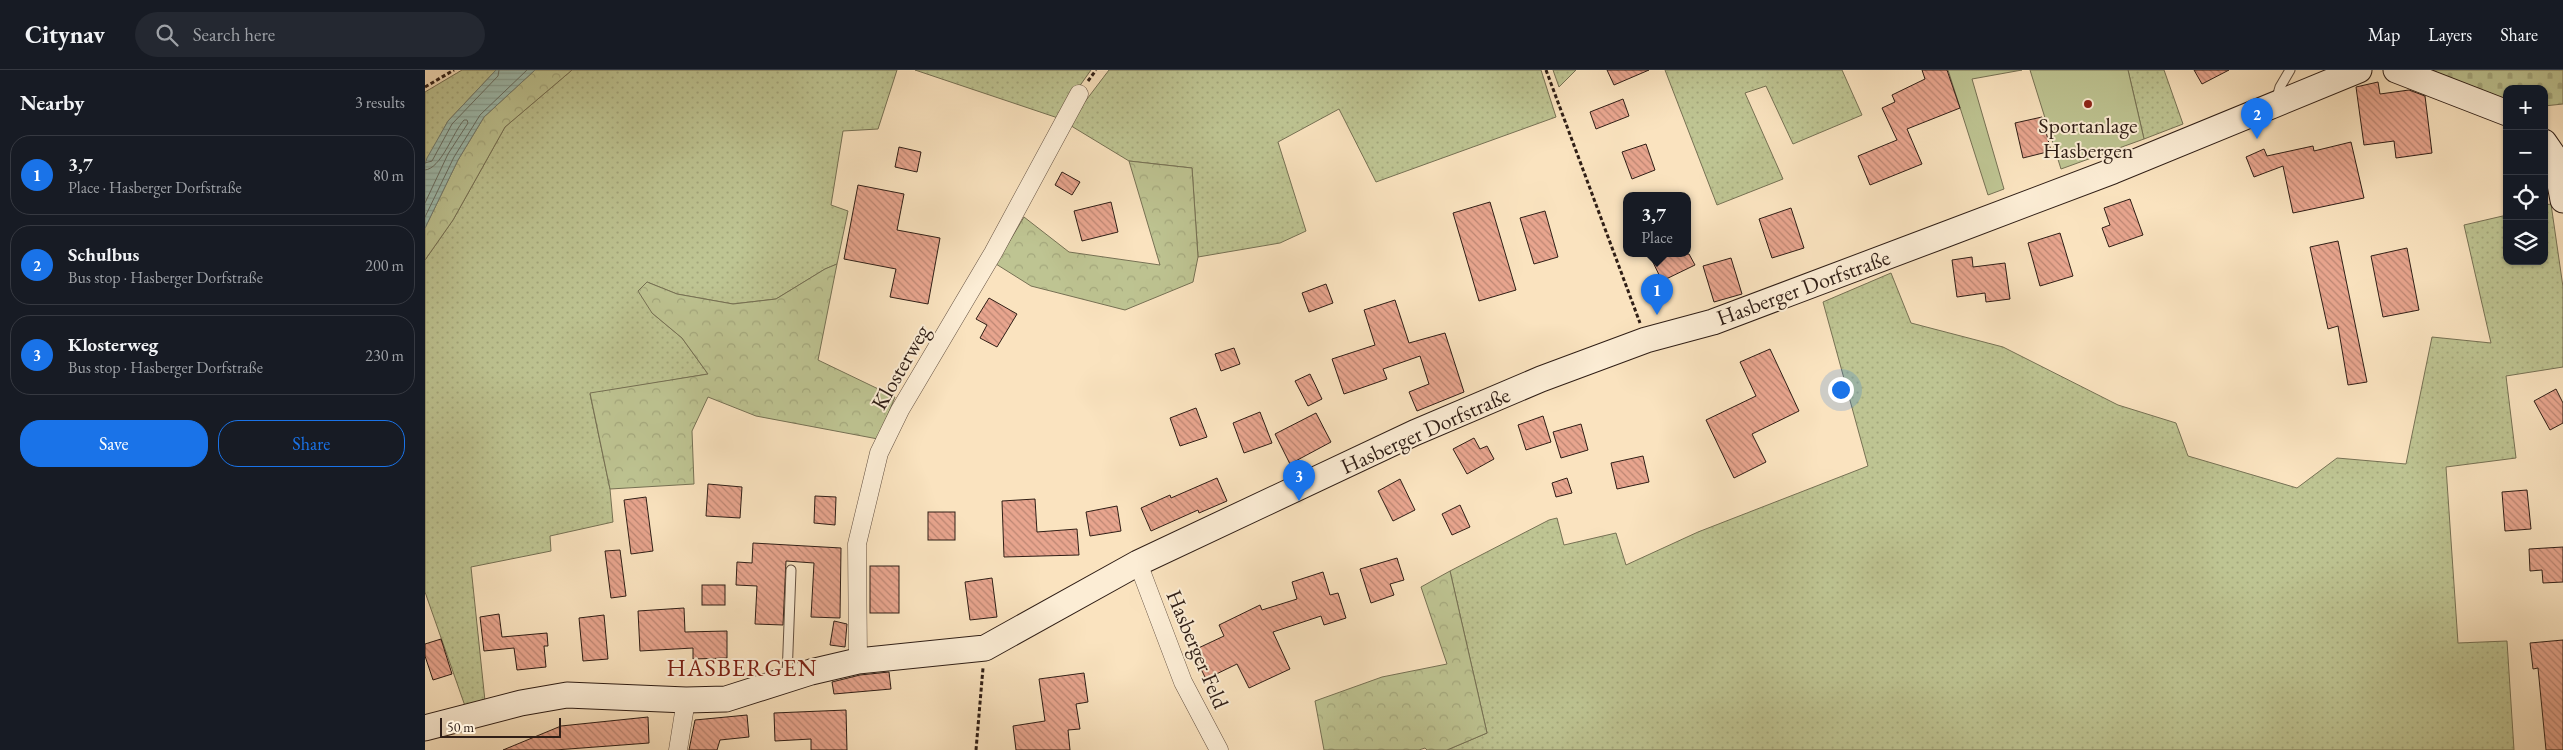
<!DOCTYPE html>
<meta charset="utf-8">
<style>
:root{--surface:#171b24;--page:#242831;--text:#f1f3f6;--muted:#9ea1a6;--line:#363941;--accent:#1a73e8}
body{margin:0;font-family:"EB Garamond",serif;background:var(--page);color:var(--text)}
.controls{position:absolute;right:15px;top:15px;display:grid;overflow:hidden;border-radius:10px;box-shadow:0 1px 4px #0004}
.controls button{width:45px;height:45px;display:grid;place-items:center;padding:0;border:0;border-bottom:1px solid var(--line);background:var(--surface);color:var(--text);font:25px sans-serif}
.scale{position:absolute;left:15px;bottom:12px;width:121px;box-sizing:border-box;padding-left:5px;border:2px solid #2f1e16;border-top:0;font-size:14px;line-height:18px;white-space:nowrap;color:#2f1e16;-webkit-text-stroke:4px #fcedd5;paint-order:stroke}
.you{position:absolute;left:1415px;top:319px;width:18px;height:18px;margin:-12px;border:4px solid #fff;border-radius:50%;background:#1a73e8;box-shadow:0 0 0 8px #1a73e833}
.badge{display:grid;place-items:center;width:32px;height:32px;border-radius:50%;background:var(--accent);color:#fff;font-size:16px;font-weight:700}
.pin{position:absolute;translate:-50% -41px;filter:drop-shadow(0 1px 2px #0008)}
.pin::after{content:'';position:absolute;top:26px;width:18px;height:15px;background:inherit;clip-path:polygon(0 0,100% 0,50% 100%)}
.popup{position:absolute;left:1198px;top:122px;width:68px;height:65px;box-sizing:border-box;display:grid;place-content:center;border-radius:10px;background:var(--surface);filter:drop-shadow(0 1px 4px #0005);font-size:16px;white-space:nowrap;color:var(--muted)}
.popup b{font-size:19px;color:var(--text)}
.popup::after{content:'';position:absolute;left:50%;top:100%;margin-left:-10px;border:10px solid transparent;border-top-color:var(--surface)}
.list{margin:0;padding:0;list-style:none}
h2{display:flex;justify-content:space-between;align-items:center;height:65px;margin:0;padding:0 20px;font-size:21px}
h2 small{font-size:16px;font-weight:400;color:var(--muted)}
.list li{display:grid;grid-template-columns:32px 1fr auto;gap:15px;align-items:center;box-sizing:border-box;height:80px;margin:0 10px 10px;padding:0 10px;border:1px solid var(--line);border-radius:20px}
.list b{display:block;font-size:19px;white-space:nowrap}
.list p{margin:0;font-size:16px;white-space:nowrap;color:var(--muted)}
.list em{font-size:16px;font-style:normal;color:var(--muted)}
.actions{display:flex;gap:10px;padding:15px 20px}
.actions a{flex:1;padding:11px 0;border:1px solid var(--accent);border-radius:20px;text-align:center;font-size:18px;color:var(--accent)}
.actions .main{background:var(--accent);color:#fff}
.icon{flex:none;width:28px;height:28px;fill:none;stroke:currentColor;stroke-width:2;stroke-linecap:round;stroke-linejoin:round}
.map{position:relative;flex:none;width:2138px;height:680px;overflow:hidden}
header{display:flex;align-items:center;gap:30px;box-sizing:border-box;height:70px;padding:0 25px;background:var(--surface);border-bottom:1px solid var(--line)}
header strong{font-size:24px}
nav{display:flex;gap:28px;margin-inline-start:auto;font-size:18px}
.search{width:350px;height:45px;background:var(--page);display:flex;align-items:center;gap:12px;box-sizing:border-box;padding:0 18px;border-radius:28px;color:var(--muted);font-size:19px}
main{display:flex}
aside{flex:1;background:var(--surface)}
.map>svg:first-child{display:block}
.grass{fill:url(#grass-dots);stroke:#767154}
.forest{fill:url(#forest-crowns);stroke:#767154}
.cemetery{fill:url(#cemetery-stones);stroke:#767154}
.park{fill:#bec492;stroke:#767154}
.water{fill:url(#water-rules);stroke:#727e73}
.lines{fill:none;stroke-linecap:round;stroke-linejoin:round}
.shore{stroke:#666e64;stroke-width:1}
.building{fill:url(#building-back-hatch);stroke:#2f1e16}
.lane-casing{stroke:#624f40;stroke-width:11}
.street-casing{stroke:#624f40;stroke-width:19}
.secondary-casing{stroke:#2f1e16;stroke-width:27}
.path{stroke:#2f1e16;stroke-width:3;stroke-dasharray:4 2.5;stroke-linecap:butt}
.lane{stroke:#fcedd5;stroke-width:9}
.street{stroke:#fcedd5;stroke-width:18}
.secondary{stroke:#fcedd5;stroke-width:25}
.poi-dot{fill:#8f2418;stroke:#fcedd5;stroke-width:2}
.labels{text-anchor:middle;stroke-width:4;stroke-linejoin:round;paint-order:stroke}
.poi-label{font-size:22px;fill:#2f1e16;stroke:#fcedd5}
.street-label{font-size:22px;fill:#2f1e16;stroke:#fcedd5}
.neighbourhood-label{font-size:24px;letter-spacing:1px;fill:#7a1f14;stroke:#fcedd5}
</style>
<header>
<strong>Citynav</strong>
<div class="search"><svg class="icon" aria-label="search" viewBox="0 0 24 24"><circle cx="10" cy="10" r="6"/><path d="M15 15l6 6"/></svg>Search here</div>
<nav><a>Map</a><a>Layers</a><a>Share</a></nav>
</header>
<main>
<aside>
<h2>Nearby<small>3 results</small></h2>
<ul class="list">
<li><span class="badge">1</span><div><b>3,7</b><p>Place · Hasberger Dorfstraße</p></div><em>80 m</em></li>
<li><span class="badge">2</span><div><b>Schulbus</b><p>Bus stop · Hasberger Dorfstraße</p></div><em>200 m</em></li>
<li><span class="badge">3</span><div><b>Klosterweg</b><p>Bus stop · Hasberger Dorfstraße</p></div><em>230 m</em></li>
</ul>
<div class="actions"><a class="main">Save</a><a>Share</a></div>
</aside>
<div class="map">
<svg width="2138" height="680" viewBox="0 0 2138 680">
<defs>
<pattern id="grass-dots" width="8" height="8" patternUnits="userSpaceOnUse" patternTransform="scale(1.25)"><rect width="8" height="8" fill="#bec492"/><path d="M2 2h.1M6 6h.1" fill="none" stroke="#a4a87d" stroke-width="1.8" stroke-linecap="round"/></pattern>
<pattern id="forest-crowns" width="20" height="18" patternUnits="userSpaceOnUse" patternTransform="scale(1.25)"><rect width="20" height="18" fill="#bec492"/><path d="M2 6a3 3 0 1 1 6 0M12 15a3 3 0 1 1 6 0" fill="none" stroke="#a4a87d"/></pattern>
<pattern id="cemetery-stones" width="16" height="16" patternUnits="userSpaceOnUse" patternTransform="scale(1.25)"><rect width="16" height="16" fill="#bec492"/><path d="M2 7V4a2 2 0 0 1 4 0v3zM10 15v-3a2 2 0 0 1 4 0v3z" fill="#a4a87d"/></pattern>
<pattern id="water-rules" width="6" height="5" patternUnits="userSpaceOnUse" patternTransform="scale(1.25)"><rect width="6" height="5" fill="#9ebeb1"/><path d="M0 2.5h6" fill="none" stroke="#88a398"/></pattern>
<pattern id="building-back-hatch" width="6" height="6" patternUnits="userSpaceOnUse" patternTransform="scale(1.25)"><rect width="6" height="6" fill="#e8a58e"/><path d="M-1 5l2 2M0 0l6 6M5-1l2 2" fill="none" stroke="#bc8673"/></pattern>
</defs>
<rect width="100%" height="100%" fill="#fae3bf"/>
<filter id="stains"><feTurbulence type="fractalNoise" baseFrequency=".004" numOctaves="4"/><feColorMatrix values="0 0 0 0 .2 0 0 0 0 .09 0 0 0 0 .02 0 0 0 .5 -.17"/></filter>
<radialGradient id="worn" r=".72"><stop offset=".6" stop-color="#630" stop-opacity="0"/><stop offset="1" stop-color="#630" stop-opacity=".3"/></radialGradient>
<g class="grass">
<path d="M37,0H71L23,51L0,94V22Z"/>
<path d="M147,0H472L453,59L418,61L406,135L423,141L412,194L400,199L351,229L308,234L252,224L222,212L227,243L257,268L283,304L165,324L185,419L188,452L125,466L126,481L46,497L60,631L40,636L0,522V190L28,150L80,57Z"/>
<path d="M490,0H666L644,31L636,49Z"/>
<path d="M684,0H1116L1131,47L951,112L914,39L853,72L881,161L855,173L773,187L767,98L704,91L643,54Z"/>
<path d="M1128,0H1151L1134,17Z"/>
<path d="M1240,0H1417L1437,45L1368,74L1341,16L1320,23L1358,109L1292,135Z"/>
<path d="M1703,0H1739L1758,54L1719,69Z"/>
<path d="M2126,134L2138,217V297L2081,306L2091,388L2021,397L2033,573L2082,571L2089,680H1022L1062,663L1025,501L1124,450L1132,448L1139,475L1191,463L1201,495L1273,462L1443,396L1398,232L1466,203L1486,253L1578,277L1693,335L1751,353L1763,386L1872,418L1912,388L1981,394L2007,267L2066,273L2039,155L2082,145V191H2119V135Z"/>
</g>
<g class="forest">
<path d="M110,0H147L80,57L28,150L0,190V158L33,90L59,47Z"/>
<path d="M704,91L767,98L773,187L768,212L700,240L606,216L571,194L599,147L644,182L735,195Z"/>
<path d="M412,194L393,290L470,327L453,369L331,346L283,327L267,361L269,414L185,419L165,323L283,304L257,268L227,243L213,221L222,212L252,224L308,234L351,229L400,199Z"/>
<path d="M1025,501L1062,663L1022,680H1002L1000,678L994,680H899L890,631L957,607L1022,594L996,517Z"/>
</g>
<path class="cemetery" d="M2007,0H2138V34L2119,36V19H2082V30L2044,17Z"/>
<g class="park">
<path d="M1523,0H1597L1547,9L1579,119L1563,125Z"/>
<path d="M1605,0H1703L1719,69L1636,99Z"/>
</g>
<path class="water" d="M71,0H110L59,47L33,90L0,158V94L2,88L23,51Z"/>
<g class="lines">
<g class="shore">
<path d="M0,93L7,91L27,54L73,6L74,0"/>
<path d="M0,100C16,99 28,62 39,50H42L43,53L23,84L0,133"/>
<path d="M0,147L29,87L55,45L102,0"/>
</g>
</g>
<g class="building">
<path d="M1182,0H1224L1189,15Z"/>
<path d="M1497,0H1522L1535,38L1482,59L1497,94L1445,115L1433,86L1472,70L1457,38L1470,32L1467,25L1500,9Z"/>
<path d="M1769,0H1804L1777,14Z"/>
<path d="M1953,12L1955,24L1984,20L2000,26L2007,83L1971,88L1969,71L1939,75L1931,17Z"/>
<path d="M1198,29L1204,46L1171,59L1165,42Z"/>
<path d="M1617,47L1626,81L1598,88L1590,53Z"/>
<path d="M1926,72L1939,128L1868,143L1858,96L1829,107L1821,87L1839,79L1842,86L1888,76L1889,81Z"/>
<path d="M1221,74L1230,100L1207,109L1197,82Z"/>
<path d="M474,77L496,82L492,102L470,97Z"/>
<path d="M637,102L655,112L647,125L630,115Z"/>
<path d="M433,115L479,124L472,160L515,168L503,234L465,227L471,199L419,189Z"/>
<path d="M1705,129L1718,165L1684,177L1677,158L1685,155L1679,138Z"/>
<path d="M686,132L693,162L657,171L649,141Z"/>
<path d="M1065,132L1091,220L1054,231L1028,143Z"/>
<path d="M1366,138L1379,178L1347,188L1334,149Z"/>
<path d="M1120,141L1133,187L1109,194L1095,148Z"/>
<path d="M1635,163L1648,206L1615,216L1603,173Z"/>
<path d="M1913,171L1942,312L1923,315L1913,256L1903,259L1885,177Z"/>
<path d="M1982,178L1994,240L1958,247L1946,186Z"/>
<path d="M1224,184H1264L1270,195L1237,211Z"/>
<path d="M1547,187L1548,197L1580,193L1585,229L1561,232L1560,223L1532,227L1527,190Z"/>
<path d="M1306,188L1317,224L1289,232L1278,196Z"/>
<path d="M901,214L908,233L884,242L877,223Z"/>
<path d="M564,228L592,244L572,277L555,268L562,255L551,249Z"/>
<path d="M970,230L984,273L1020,263L1039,322L992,341L984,322L1004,314L995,286L958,299L962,309L919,324L907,289L950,275L939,240Z"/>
<path d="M809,278L815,294L796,301L790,284Z"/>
<path d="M1345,279L1374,341L1327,364L1341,392L1309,408L1281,350L1331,326L1315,292Z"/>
<path d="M885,304L897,329L883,336L870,311Z"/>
<path d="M2131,319L2138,333V353L2125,360L2109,331Z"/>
<path d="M771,338L782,367L755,376L745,348Z"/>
<path d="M835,342L847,373L819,383L808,353Z"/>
<path d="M891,343L906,372L865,394L850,364Z"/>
<path d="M1118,346L1126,372L1101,380L1093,355Z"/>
<path d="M1156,354L1163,380L1136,388L1128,362Z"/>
<path d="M1049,368L1055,379L1062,376L1069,389L1042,404L1028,379Z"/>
<path d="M1218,386L1224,412L1192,419L1186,393Z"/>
<path d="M792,408L802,431L774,443L773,440L726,461L716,438L745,425L746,428Z"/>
<path d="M1142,408L1147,423L1131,427L1127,413Z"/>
<path d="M975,409L990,440L968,451L953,421Z"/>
<path d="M283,414L317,417L315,448L281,446Z"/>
<path d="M2102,420L2106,459L2080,461L2077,422Z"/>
<path d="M390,426L411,427L410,455L389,453Z"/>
<path d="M221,427L228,481L206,484L199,430Z"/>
<path d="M610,429L612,462L652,459L654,485L579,487L577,431Z"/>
<path d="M1035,435L1045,457L1027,465L1017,444Z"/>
<path d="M692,436L696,461L665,466L661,442Z"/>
<rect x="503" y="442" width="27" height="28"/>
<path d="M328,473L416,478L415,548L386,547L389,493L361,491L358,555L330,554L332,516L311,515L312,492L327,493Z"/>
<path d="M2138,477V512L2118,513L2117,500L2105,501L2104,479Z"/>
<path d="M195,480L201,526L186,528L180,481Z"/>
<path d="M972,488L979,510L965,514L969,525L946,533L935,499Z"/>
<rect x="445" y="496" width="29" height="47"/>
<path d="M898,502L905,525L913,523L921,548L899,555L896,546L848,562L865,599L824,618L812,594L781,609L767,581L799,566L794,555L835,535L837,540L872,529L867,512Z"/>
<path d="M567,508L572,547L545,550L540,512Z"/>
<rect x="277" y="515" width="23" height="20"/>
<path d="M259,538L260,562L302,561V588L268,589V578L215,581L213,541Z"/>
<path d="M74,544L77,567L122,563L123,576H119L121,597L92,600L89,578L59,581L55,547Z"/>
<path d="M179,545L183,589L158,591L154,548Z"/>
<path d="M409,551L422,554L420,577L405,575Z"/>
<path d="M16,569L27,604L8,610L0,586V574Z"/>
<path d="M2138,570V680H2121L2113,598L2108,599L2105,573Z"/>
<path d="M464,602L466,619L409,624L407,612L435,605Z"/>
<path d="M659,603L663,632L651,634L655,659L643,660L645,680H591L588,656L620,651L614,609Z"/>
<path d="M421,640L422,680H386V669L350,671L349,643Z"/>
<path d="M322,645L324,667L295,670L292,680H264L270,650Z"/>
<path d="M223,647L224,673L130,680H78L136,656Z"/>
</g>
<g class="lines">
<g class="lane-casing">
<g id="lane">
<path d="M1851,31L1855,17L1865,0"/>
<path d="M362,607L366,500"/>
</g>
</g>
<g class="street-casing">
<g id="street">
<path d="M713,493L758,612L794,680"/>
<path d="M433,591L432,474L454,383L475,340L568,183L654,24"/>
<path d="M253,680L261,630"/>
</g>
</g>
<g class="secondary-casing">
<g id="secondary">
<path d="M1971,0L2082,43"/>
<path d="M2119,72L2130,88L2138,130"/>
<path d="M0,658L96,633L142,625L261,630L301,629L386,602L433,591L560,578L713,493L989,363L1116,309L1221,270L1288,252L1519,165L1688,101L1934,0"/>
</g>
</g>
<g class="path">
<path d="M1121,0L1215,253"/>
<path d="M663,11L671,0"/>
<path d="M0,17L29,0"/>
<path d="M551,680L558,598"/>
</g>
<use href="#lane" class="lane"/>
<use href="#street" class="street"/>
<use href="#secondary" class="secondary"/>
</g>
<circle class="poi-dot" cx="1663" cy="34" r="5"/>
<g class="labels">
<g class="poi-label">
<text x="1663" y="63">Sportanlage<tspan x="1663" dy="25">Hasbergen</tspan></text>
</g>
<g class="street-label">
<text transform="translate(1378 217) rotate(-20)" y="8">Hasberger Dorfstraße</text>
<text transform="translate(475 297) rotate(-60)" y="8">Klosterweg</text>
<text transform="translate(1000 360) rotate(-24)" y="8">Hasberger Dorfstraße</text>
<text transform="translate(773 579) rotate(67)" y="8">Hasberger Feld</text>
</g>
<g class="neighbourhood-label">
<text x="317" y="606">HASBERGEN</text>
</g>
</g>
<rect width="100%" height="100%" filter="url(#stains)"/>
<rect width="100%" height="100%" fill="url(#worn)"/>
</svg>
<div class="controls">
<button>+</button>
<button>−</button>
<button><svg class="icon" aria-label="locate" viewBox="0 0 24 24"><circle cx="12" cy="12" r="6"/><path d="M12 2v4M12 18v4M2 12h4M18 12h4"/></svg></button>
<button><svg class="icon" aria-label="layers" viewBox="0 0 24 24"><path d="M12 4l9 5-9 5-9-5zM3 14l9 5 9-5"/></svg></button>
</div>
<div class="scale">50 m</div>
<div class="you"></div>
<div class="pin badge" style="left:1232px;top:245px">1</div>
<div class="popup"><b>3,7</b>Place</div>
<div class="pin badge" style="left:1832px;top:69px">2</div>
<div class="pin badge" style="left:874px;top:431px">3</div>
</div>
</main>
